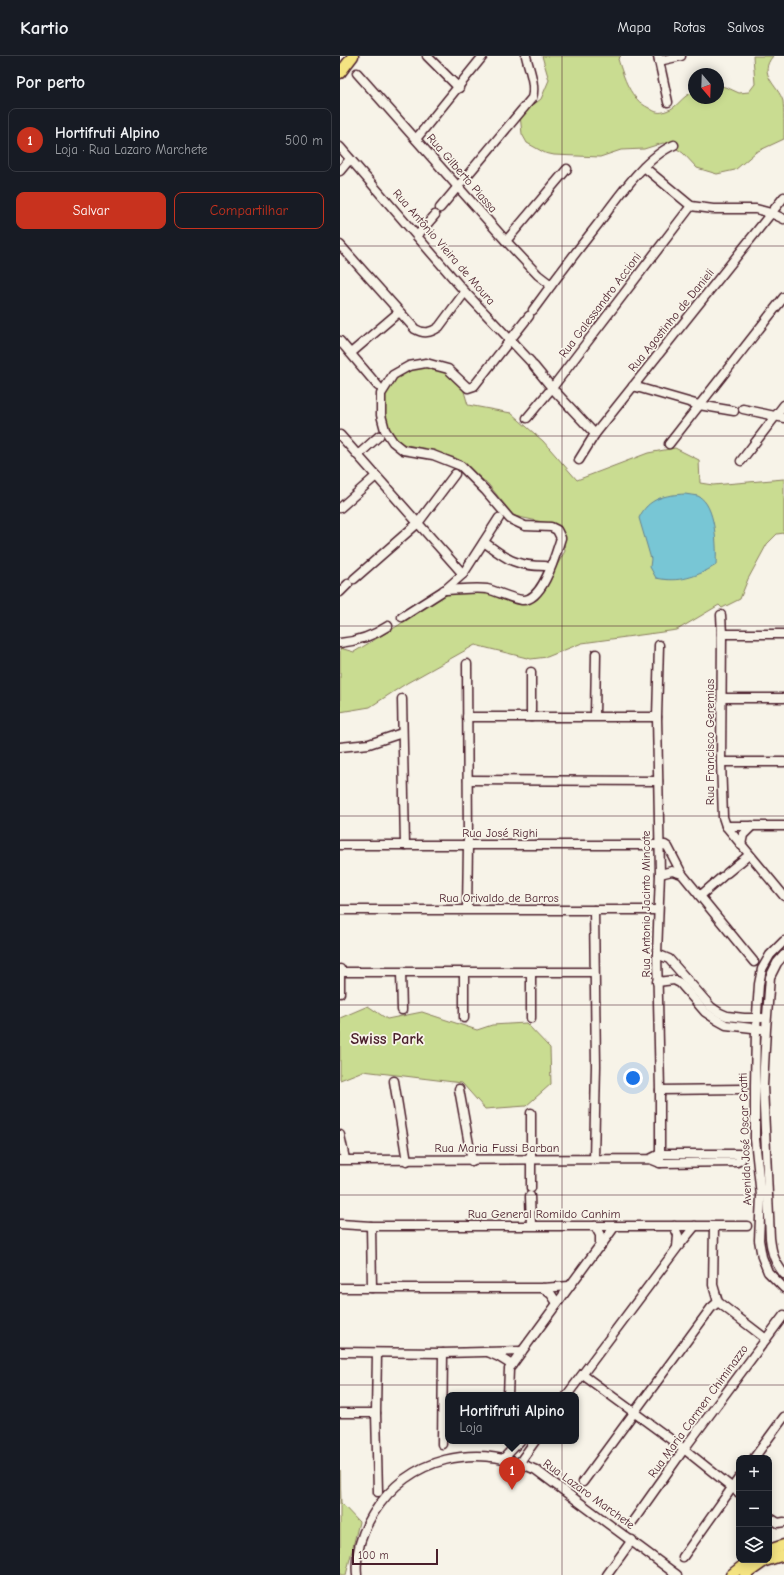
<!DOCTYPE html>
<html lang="pt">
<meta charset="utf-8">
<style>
:root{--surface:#171b24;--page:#20242c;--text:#f1f3f6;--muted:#9ea1a6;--line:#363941;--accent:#c8321e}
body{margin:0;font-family:"Comic Neue",sans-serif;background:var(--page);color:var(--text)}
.controls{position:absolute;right:12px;bottom:12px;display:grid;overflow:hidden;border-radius:8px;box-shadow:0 2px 10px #0003}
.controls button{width:36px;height:36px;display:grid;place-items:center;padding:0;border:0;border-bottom:1px solid var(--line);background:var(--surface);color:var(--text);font:20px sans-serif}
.compass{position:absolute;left:348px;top:12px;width:36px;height:36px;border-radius:50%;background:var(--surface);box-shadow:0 2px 10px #0003;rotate:161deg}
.scale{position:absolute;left:12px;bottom:10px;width:86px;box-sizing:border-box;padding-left:4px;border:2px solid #4a1f2b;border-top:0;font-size:11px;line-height:14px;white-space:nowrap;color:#4a1f2b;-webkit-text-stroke:3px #f7f3e8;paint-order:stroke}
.you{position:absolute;left:293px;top:1022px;width:14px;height:14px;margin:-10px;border:3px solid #fff;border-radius:50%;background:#1a73e8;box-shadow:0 0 0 6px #1a73e833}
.badge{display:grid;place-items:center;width:26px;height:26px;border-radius:50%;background:var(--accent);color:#fff;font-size:13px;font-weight:700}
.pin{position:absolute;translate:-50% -33px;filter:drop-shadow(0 1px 2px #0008)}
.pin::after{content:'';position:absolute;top:21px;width:14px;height:12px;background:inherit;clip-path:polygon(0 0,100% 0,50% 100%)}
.popup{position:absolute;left:105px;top:1336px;width:134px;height:52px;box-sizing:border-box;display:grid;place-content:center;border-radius:8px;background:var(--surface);filter:drop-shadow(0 1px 3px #0005);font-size:13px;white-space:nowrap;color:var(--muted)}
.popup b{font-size:15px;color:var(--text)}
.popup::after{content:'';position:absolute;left:50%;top:100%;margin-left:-8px;border:8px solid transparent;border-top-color:var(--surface)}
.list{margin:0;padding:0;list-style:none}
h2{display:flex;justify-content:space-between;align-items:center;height:52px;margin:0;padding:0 16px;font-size:17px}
h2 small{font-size:13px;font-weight:400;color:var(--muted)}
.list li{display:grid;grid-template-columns:26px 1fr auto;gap:12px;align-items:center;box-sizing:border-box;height:64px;margin:0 8px 8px;padding:0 8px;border:1px solid var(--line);border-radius:8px}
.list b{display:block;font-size:15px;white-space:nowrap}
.list p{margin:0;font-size:13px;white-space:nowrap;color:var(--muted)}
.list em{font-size:13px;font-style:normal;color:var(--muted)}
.actions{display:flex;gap:8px;padding:12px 16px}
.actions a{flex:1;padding:9px 0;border:1px solid var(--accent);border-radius:8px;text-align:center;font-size:14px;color:var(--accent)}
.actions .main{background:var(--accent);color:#fff}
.icon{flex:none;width:22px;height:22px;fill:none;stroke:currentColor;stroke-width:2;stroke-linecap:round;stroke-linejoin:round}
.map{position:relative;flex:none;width:444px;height:1519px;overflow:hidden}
header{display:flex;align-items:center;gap:24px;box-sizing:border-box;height:56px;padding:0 20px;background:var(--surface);border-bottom:1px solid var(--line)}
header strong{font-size:19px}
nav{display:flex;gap:22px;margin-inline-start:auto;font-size:14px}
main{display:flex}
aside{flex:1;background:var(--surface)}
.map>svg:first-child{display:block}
.green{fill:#c9dc91;stroke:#8a7e5e}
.water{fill:#78c6d5;stroke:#668391}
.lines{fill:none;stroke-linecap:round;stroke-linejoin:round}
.minor-casing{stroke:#4a1f2b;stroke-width:11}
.major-casing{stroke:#4a1f2b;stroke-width:13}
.minor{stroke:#f7f3e8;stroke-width:8}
.major{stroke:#f4e382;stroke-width:10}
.grid{fill:none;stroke:#4a1f2b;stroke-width:1;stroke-opacity:0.55}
.labels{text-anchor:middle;stroke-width:3.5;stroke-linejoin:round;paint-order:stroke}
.street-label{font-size:12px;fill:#4a1f2b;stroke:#f7f3e8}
.district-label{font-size:16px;font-weight:bold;fill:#4a1f2b;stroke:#f7f3e8}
</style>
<header>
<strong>Kartio</strong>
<nav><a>Mapa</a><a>Rotas</a><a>Salvos</a></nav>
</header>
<main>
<aside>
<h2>Por perto<small></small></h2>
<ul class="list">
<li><span class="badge">1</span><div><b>Hortifruti Alpino</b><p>Loja · Rua Lazaro Marchete</p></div><em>500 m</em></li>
</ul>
<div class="actions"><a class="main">Salvar</a><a>Compartilhar</a></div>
</aside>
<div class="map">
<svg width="444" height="1519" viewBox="0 0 444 1519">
<rect width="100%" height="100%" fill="#f7f3e8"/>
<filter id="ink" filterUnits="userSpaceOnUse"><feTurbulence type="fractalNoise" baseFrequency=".025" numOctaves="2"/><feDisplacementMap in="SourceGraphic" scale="8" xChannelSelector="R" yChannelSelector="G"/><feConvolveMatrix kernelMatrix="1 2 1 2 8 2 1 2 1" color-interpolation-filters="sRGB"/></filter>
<g filter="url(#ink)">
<g class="green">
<path d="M202,0H281L278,3C284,22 290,43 309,52C315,56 319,58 326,55C339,51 341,40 354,36V42H378V29L388,32L399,37L409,36L415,28L413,0H433C417,19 438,29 443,45C444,54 444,73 444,83L416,96L395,114L377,118L357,112L343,97L334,91L323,87L304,93L281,94L260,101L214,99L205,97L187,87L182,78L180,59L201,43L209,24Z"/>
<path d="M86,307L108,313L123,332L128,349L171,357L203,385L237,424L308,397L335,392L359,404L360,427L373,429L444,423V477L437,478L427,488L408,523L400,543L382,552L379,549L337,574L242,587L207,601L191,603L135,589L67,627L30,651L0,656V592L14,596L59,569L100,538L145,533L183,547L198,543L225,495L222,473L212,468L174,460L148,428L116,402L77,391L53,386L45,374L41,338L53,319Z"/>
<path d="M28,950L47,963L82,956L137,974L152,969L186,967L210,992L211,1028L186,1050L145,1053L122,1027L23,1015L0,1024V962Z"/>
<path d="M0,1414L1,1447L19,1466L6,1519H0Z"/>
</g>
<path class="water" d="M345,438C349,439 354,439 358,440C376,448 377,492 376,509C357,521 338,527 316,522L310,511L311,503L299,462C308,442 325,439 345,438Z"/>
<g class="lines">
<g class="minor-casing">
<g id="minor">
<path d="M87,0L119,32"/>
<path d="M318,0L328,46"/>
<path d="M319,5L341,0"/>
<path d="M17,17L166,185L198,219L211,229"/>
<path d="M76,83L143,0"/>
<path d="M0,91L125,236L191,306"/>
<path d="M304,111L351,150L373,153H416L431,157L444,163"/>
<path d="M0,115L10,103"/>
<path d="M100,152L192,42C196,29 189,13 186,0"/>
<path d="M77,180L95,159"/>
<path d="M166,185L227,113"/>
<path d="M0,189L75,273C84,278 90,277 99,271L125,236"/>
<path d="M193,254C214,225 236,196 258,168C277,143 305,101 334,89"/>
<path d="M0,285L38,330"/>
<path d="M11,297L59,256"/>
<path d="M194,310L212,332L255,378"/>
<path d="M293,330L359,349L394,355"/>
<path d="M403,353L444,362"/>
<path d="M187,362L212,332L351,150"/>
<path d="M0,379L123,518"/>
<path d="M329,388L444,241"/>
<path d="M18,399L39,380"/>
<path d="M239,404L255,378L444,141"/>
<path d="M401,405L444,349"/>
<path d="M0,452L36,420"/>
<path d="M144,486C167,503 174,510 205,510"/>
<path d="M14,523L78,467L115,418"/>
<path d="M104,534C116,534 135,531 147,533C159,536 170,542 182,544C203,546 216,497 221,482L217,474L211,471L185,470L170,463L145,434L121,410L93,399L63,394L53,386L45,374L41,359V338L53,319L69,310L86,307L108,313L128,332L134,330L189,260"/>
<path d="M0,536L8,528"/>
<path d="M381,559L382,578L381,706L383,761L386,770L444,840"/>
<path d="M62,561L106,533L123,518L159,462"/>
<path d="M382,578H444"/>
<path d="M0,587C19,585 33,580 48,570"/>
<path d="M319,589L317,661L320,818L317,898L320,1034V1107"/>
<path d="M191,616V661"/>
<path d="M382,642H444"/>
<path d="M62,643L65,789"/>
<path d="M255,660L256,598"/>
<path d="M127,661H317"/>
<path d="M0,691L29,688L62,677"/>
<path d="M381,706H444"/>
<path d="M128,724L318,725"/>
<path d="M386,770H444"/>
<path d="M0,789H325L328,791L342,818L414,906"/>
<path d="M401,789L403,779L412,770"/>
<path d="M387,817L409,799"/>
<path d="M320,818L332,815L342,818"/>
<path d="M360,840L382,821"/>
<path d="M127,853L128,789L127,608"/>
<path d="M0,854H318"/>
<path d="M444,885L430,899L422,913L419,928L416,973L415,1030V1083L421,1140L419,1184L422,1201L428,1216L444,1232"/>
<path d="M317,898L329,903L371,951L380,957L387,960L404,962H422"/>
<path d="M444,899L437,907L430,921L426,973L423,1030L430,1182C432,1198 434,1205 444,1218"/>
<path d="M0,913V937"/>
<path d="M0,916H254"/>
<path d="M61,917L62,954"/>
<path d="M317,926L334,924L340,927L365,956L377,964L386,969L421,973"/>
<path d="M124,962V917"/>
<path d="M191,962V917"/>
<path d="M54,1025L67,1105"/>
<path d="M119,1033L132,1105"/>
<path d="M320,1034L403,1033"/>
<path d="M0,1079L5,1103"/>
<path d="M0,1104L310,1103L320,1107L397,1106L401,1104L402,1102L399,1098H320L310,1103"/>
<path d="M254,1104L256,1010L254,854"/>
<path d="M191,1132V1057"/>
<path d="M190,1140L191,1169"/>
<path d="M0,1168L31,1170H407"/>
<path d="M31,1170L32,1232"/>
<path d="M334,1170L338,1179L337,1191"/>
<path d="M374,1171L373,1229L378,1246L426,1283"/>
<path d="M260,1191L275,1170"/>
<path d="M0,1232H203L229,1230"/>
<path d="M203,1232L211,1238L217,1247"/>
<path d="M0,1296L103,1297L182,1295"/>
<path d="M148,1296L159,1301L172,1309"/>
<path d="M37,1297L36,1357L38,1436"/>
<path d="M243,1319L344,1393L399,1437"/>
<path d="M168,1339L169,1313L260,1189V1179L255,1170"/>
<path d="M227,1339L337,1192L355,1170"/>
<path d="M0,1357H36"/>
<path d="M102,1388L103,1297"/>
<path d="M164,1402L180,1385"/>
<path d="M414,1402L444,1361"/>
<path d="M180,1406L195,1385"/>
<path d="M243,1426L371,1252L378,1246"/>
<path d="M429,1461L438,1467L444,1466"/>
<path d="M293,1465L344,1393L444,1259"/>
<path d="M343,1501L399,1422"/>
<path d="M17,1519C15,1498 22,1476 33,1458C69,1400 136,1386 196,1414L337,1519"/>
<path d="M267,1519L292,1484"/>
</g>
</g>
<g class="major-casing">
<g id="major">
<path d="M0,17L13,0"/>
<path d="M429,1494L444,1489"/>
<path d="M391,1519L410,1504"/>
<path d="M405,1519L425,1505L444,1499"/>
</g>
</g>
<use href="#minor" class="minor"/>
<use href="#major" class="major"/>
</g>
</g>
<path class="grid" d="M222,0V1519M0,190H444M0,380H444M0,570H444M0,760H444M0,949H444M0,1139H444M0,1329H444"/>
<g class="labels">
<g class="street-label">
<text transform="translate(122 117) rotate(49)" y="4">Rua Gilberto Piassa</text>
<text transform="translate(104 191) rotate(49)" y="4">Rua Antônio Vieira de Moura</text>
<text transform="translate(260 249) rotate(-53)" y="4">Rua Galessandro Accioni</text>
<text transform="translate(331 264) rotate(-51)" y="4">Rua Agostinho de Danieli</text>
<text transform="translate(370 686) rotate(-90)" y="4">Rua Francisco Geremias</text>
<text x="160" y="781">Rua José Righi</text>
<text x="159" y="846">Rua Orivaldo de Barros</text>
<text transform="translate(306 848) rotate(-90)" y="4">Rua Antonio Jacinto Mincote</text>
<text transform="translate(405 1083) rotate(-92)" y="4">Avenida José Oscar Gratti</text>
<text x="157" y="1096">Rua Maria Fussi Barban</text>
<text x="204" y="1162">Rua General Romildo Canhim</text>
<text transform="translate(358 1355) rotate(-54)" y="4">Rua Maria Carmen Chiminazzo</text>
<text transform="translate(249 1438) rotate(36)" y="4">Rua Lazaro Marchete</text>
</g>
<g class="district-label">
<text x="47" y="988">Swiss Park</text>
</g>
</g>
</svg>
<div class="controls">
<button>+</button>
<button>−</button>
<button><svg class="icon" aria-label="layers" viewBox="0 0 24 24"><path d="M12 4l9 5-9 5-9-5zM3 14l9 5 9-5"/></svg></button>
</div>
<svg class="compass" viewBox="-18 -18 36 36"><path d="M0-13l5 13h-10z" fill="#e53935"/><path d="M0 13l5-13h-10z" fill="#9ea1a6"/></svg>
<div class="scale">100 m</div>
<div class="you"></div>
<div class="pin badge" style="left:172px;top:1434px">1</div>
<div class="popup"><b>Hortifruti Alpino</b>Loja</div>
</div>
</main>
